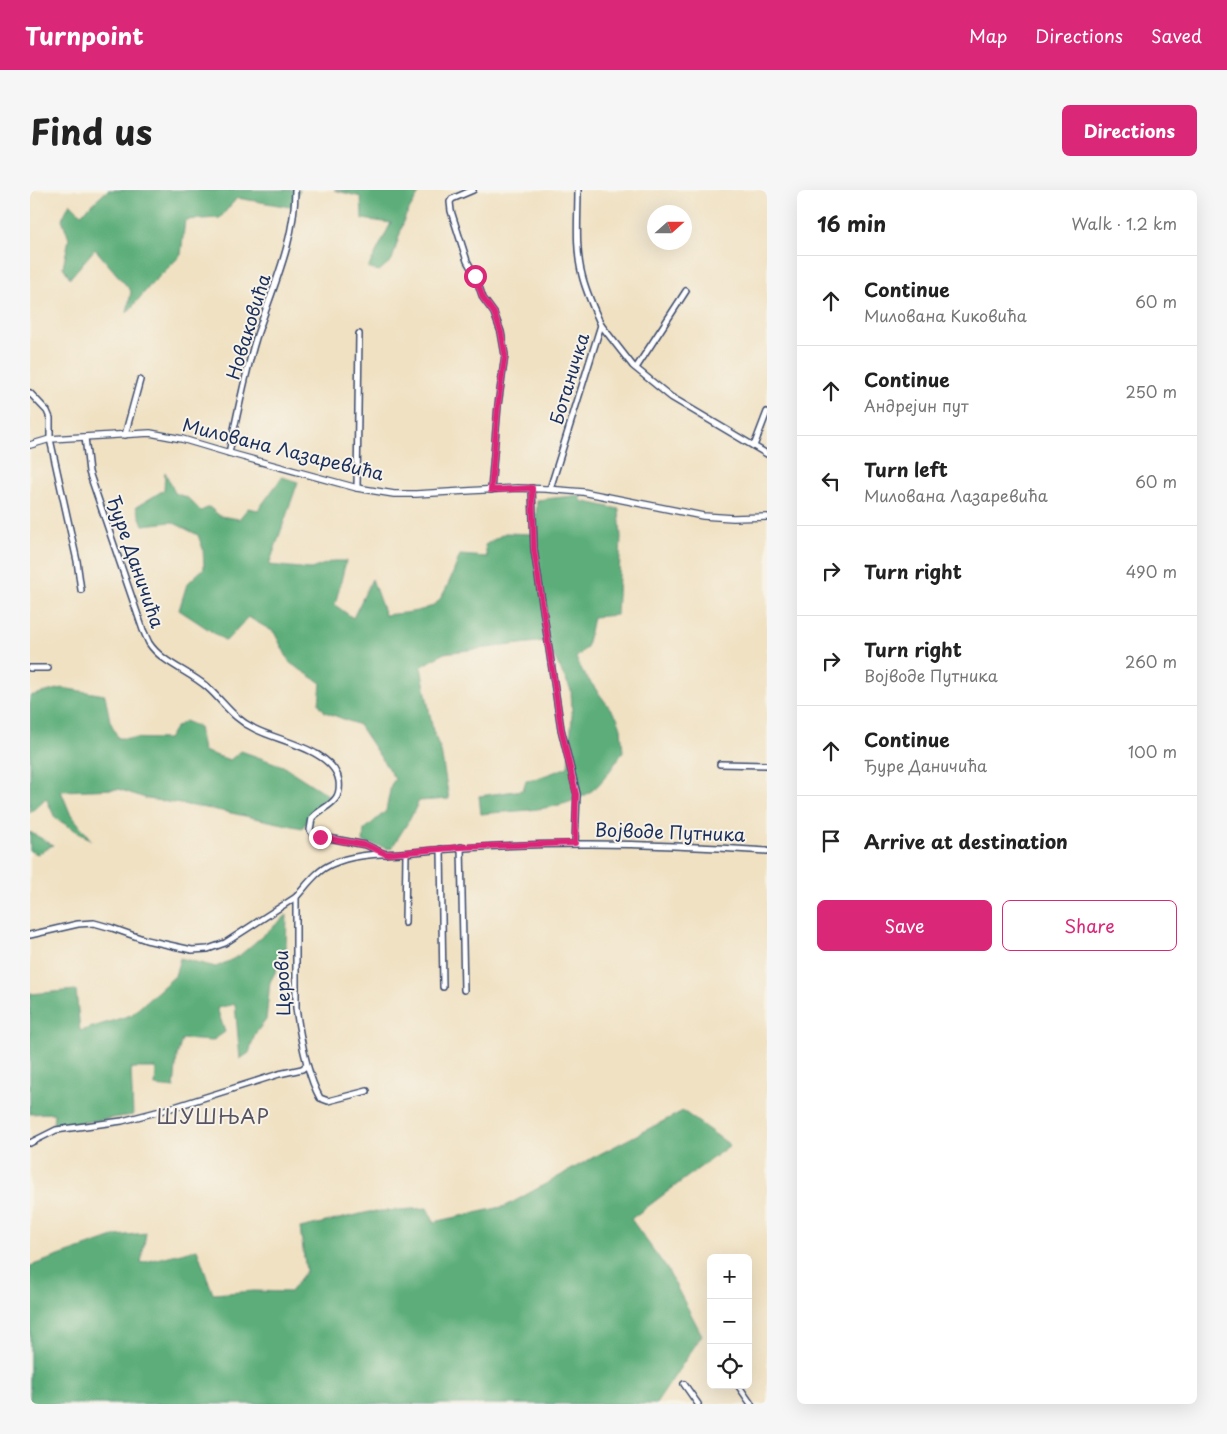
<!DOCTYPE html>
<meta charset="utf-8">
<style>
:root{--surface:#fff;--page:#f6f6f6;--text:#222;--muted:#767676;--line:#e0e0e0;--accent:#db2777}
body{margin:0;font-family:"Playpen Sans",sans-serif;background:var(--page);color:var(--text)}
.controls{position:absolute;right:15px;bottom:15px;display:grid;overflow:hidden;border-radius:8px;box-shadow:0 5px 20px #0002}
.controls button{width:45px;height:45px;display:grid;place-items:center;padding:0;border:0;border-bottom:1px solid var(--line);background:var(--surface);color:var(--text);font:25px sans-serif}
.compass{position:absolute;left:617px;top:15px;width:45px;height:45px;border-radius:50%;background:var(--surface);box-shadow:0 5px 20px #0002;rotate:69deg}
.stop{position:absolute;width:15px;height:15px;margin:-11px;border:4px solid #db2777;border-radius:50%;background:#fff}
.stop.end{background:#db2777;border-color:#fff;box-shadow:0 1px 5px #0008}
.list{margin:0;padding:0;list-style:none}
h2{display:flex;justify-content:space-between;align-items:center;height:65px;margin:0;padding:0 20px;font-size:21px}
h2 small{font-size:16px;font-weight:400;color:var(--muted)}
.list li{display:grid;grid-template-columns:32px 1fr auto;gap:15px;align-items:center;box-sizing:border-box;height:90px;padding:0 20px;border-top:1px solid var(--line)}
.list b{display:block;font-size:19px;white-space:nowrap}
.list p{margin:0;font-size:16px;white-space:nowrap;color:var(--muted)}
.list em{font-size:16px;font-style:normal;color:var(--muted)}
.actions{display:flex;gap:10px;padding:15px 20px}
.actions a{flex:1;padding:11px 0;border:1px solid var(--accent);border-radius:8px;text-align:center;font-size:18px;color:var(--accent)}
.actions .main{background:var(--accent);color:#fff}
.icon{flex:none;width:28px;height:28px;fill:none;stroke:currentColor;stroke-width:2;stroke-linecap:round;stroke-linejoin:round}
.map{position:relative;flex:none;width:737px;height:1214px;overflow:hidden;border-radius:8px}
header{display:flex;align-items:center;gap:30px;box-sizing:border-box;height:70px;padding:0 25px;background:var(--accent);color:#fff}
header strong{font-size:24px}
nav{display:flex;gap:28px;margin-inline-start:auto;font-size:18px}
.intro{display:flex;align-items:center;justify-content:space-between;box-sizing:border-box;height:120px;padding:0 30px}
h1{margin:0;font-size:35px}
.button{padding:12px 22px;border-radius:8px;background:var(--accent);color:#fff;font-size:18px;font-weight:700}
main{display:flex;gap:30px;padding:0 30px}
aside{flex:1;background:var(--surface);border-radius:8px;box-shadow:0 5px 20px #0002}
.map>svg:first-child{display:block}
.forest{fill:#5cad79;stroke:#3c6e6c}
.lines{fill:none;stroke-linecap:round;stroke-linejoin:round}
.minor-casing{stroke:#3b4a6d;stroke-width:8}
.tertiary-casing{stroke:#3b4a6d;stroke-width:8}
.minor{stroke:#fff;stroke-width:5}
.tertiary{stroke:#fff;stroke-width:5.5}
.route{stroke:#db2777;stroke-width:6}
.labels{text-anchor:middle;stroke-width:4;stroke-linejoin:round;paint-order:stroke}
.street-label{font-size:18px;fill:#1b2f5e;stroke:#f7f3e8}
.quarter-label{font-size:20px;letter-spacing:1px;fill:#595462;stroke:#f7f3e8}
</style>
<header>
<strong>Turnpoint</strong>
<nav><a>Map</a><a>Directions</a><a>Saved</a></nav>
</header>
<div class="intro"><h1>Find us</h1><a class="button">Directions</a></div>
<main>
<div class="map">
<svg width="737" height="1214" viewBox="0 0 737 1214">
<rect width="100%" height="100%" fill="#f7f3e8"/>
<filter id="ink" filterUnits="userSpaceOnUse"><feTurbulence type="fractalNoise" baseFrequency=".02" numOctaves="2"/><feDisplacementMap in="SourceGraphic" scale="10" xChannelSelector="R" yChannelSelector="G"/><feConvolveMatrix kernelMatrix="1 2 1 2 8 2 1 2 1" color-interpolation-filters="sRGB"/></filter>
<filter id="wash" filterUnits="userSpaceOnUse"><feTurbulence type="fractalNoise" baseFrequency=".0096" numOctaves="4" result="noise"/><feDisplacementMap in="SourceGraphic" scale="20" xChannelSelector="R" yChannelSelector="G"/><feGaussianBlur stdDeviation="1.12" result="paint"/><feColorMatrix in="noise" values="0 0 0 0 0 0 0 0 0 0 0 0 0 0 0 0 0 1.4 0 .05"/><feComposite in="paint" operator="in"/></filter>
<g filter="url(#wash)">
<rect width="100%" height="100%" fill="#f0e1c2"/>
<g class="forest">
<path d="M78,0H270L260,17L207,8L190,28L155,30L151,65L118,98L97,123L101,101L65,59L40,88L33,77L39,49L32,29L40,13L51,24Z"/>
<path d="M304,0H391L375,27L362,70L349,81L338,78L361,33L332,29L331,7Z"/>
<path d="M135,282L145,303L158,308L171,321L179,317L190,326L209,329L218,318L228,320L252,287L268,292L239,375L281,379L303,371H316L305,415L323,428L342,389L355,425C369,423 392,423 405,414C415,407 425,377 430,365L457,367L455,355L475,343L505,344L507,310L551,305V311L589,319L591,347L587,425L563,427L557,457L546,468L553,482L588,529L591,538L593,562C585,573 574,591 564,599C536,622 486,620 451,624L449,606L493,600L496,590L508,588L538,577L542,526L541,500L516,451L414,463L391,477L403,541L411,561L419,609L389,611L380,629L361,659L333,652L334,640L356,621L361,595L365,589L329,535L295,522L289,514L291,493L260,473L244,442L218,427L196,451L149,420L157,394L174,378L173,359L168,345L142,332L113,335L106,317L134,300Z"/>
<path d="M32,498L75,505L80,531L88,548L138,549L145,538L155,531L169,537L173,561L200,570L211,561L253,576L298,605L272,638L182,619L118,609L88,599L31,601L40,623L61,650L25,628L16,608L0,623V506Z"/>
<path d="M0,642L23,655L8,664L0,661Z"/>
<path d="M257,725L256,762L240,792L236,830L225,844L219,863L210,869L205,814L187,818L195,842L182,851L152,849L147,866L144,898L125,896L126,878H101L103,925L23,937L24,923L0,924V804L46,800L50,841L101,825L145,786L150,768L186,777L209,766Z"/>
<path d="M653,921L700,955L601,1029L637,1079L672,1145L626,1214H0V1076L86,1046L116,1043L111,1073L167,1059L183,1104L224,1101L260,1102L276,1081L270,1038L339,1022L397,1018L404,1032L476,1016L562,968Z"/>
</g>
</g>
<g filter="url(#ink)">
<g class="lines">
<g class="minor-casing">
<g id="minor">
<path d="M443,0L422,9L420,12L421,21L437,71L445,85L453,108L464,123L471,142L475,165L468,215L461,300"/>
<path d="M571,135L603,176L641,207L737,264"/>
<path d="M606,178L656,101"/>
<path d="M0,203L17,221L20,228V249L47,371L51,400"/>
<path d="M95,245L110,190"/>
<path d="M55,247L59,282L113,440C115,444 117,449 119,453C132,473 159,481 177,497C194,512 202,528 225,539C248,551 304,560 309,591C312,614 294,615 282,628L280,640L283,645L336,655L355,664"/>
<path d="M724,256L737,222"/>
<path d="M199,263C207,226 215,184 226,148C242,99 265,52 265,0"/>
<path d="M327,298L329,144"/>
<path d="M502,298L504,359L531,539L547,604L545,653"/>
<path d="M520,299L571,135C564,119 556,102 552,85C545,58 548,28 548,0"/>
<path d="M0,478H18"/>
<path d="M690,574L737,575"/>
<path d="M431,657L434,800"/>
<path d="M411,659L413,797"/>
<path d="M375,733L376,663"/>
<path d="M0,745L48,734L64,733L82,738L116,750L162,760L178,759L195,753L266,707"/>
<path d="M337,901L298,911L290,908C277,885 270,846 266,818V707C277,695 287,680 302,674C328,662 357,665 384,662C502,650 619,653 737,661"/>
<path d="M0,953L26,940L92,931L138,919L249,884L272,879L276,876"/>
<path d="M654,1194L668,1214"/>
<path d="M708,1195L721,1214"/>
</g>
</g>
<g class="tertiary-casing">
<path id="tertiary" d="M0,255L20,249L120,243L152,249L206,265L327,298L364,304H386L487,298L516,299L553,302L673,326L703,328L737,327"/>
</g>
<use href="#minor" class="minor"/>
<use href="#tertiary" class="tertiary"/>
</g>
</g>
<g class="lines" filter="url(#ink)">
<path class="route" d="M290,647L336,655L356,664L431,657L545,653L546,604L531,538L504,360L502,298L461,300L468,215L475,165L471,142L464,123L453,108L445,86"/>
</g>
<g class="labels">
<g class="street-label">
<text transform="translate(219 137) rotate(-73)" y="6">Новаковића</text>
<text transform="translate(540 189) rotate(-73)" y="6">Ботаничка</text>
<text transform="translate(253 260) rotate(14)" y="6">Милована Лазаревића</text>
<text transform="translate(105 372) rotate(71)" y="6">Ђуре Даничића</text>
<text transform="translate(640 643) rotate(2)" y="6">Војводе Путника</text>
<text transform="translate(253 793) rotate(-92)" y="6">Церови</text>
</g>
<g class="quarter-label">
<text x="183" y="934">ШУШЊАР</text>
</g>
</g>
</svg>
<div class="controls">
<button>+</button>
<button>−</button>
<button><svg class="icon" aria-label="locate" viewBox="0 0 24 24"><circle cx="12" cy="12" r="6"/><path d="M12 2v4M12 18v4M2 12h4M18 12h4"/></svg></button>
</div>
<svg class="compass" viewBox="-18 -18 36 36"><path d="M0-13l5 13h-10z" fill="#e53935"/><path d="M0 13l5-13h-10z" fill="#767676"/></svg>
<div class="stop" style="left:445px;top:86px"></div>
<div class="stop end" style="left:290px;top:647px"></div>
</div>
<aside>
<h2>16 min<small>Walk · 1.2 km</small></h2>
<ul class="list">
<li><svg class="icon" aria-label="ahead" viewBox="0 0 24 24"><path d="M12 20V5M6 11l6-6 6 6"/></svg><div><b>Continue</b><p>Милована Киковића</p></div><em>60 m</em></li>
<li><svg class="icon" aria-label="ahead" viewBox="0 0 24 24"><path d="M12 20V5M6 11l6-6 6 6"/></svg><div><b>Continue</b><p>Андрејин пут</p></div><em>250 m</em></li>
<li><svg class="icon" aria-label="left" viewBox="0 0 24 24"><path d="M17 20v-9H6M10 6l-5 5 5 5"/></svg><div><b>Turn left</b><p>Милована Лазаревића</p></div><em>60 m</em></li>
<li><svg class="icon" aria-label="right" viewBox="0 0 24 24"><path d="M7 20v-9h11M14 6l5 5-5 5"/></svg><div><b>Turn right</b></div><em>490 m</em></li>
<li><svg class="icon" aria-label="right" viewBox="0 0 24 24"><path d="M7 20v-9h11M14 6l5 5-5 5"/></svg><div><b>Turn right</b><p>Војводе Путника</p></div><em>260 m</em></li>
<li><svg class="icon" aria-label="ahead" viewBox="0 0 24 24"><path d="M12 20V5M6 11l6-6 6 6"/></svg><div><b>Continue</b><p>Ђуре Даничића</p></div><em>100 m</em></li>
<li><svg class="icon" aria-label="arrive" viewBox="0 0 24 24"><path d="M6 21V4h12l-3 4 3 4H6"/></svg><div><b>Arrive at destination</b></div></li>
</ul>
<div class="actions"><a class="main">Save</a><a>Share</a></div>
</aside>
</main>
